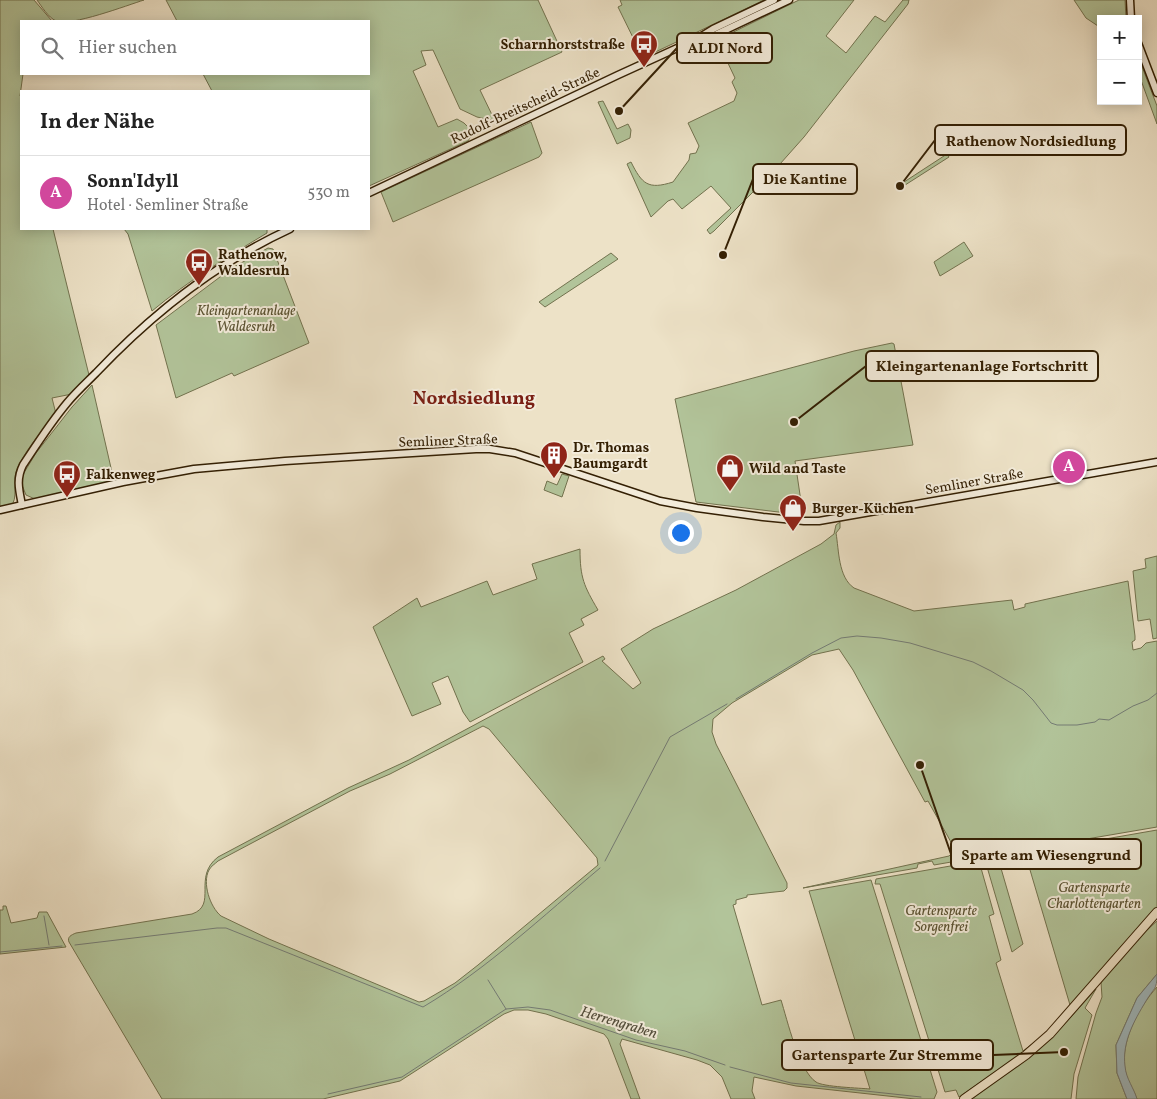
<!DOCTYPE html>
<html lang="de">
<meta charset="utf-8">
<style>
:root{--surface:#fff;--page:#f6f6f6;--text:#222;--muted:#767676;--line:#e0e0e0;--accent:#1a73e8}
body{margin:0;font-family:Vollkorn,serif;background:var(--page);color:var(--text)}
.controls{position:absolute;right:15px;top:15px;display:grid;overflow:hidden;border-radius:0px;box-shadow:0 2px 12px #0003}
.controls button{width:45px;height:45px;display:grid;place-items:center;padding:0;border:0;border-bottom:1px solid var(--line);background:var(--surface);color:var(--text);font:25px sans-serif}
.you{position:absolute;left:680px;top:532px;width:18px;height:18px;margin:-12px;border:4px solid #fff;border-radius:50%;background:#1a73e8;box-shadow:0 0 0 8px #1a73e833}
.badge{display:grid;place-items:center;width:32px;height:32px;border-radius:50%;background:var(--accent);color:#fff;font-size:16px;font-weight:700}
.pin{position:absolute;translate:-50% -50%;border:2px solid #fff;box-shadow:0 1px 5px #0006}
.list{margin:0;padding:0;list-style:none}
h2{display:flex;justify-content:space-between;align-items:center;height:65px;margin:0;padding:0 20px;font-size:21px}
h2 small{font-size:16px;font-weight:400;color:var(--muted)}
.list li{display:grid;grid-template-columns:32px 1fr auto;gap:15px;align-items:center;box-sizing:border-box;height:75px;padding:0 20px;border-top:1px solid var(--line)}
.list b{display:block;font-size:19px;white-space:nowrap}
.list p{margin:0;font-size:16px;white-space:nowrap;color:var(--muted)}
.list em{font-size:16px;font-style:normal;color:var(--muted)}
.icon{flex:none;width:28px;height:28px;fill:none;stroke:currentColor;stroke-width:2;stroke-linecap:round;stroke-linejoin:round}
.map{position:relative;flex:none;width:1157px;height:1099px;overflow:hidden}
.search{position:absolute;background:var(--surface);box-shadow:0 2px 12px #0003;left:20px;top:20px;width:350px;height:55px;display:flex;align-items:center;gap:12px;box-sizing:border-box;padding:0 18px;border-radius:0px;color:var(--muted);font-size:19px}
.panel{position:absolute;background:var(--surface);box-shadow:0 2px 12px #0003;left:20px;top:90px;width:350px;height:140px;border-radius:0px}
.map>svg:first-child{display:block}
.green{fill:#b2c49a;stroke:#72724e;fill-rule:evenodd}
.water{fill:#9fbac1;stroke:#747c75}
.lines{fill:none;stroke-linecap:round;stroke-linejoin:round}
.stream{stroke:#747c75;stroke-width:1}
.secondary-casing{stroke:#331f03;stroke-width:9}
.primary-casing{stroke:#331f03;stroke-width:10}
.secondary{stroke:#f3ecdb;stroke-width:6}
.primary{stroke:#ede2c7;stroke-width:8}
.labels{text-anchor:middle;stroke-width:4;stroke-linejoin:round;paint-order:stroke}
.poi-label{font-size:14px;font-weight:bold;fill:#331f03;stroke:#f3ecdb;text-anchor:start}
.street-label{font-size:14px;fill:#331f03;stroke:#f3ecdb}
.park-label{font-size:14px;font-style:italic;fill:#595130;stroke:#f3ecdb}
.water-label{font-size:15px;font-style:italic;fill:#534e3c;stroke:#f3ecdb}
.district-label{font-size:19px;font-weight:bold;fill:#7a1f14;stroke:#f3ecdb}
.leader{fill:none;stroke:#331f03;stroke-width:2}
.callout-dot{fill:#331f03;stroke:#f3ecdb;stroke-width:2}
.callout{fill:#f3ecdb;stroke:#331f03;stroke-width:2}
.callout-label{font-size:15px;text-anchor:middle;font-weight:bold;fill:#331f03}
</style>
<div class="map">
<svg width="1157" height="1099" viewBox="0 0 1157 1099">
<rect width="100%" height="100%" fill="#ede2c7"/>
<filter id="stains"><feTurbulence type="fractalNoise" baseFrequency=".004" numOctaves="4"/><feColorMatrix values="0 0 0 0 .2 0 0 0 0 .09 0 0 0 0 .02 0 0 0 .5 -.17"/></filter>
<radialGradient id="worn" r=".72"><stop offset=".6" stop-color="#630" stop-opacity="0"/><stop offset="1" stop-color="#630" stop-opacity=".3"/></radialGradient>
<g class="green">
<path d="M0,0H34L52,21H21V74H23L20,96H21V229H53L89,375L72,394L52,398L56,414C43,430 23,452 16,472C13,480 18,501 11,505C9,506 3,507 0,507Z"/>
<path d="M37,0H144C128,5 70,27 56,21C48,17 42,7 37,0Z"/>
<path d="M166,0H538L562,52L480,90L495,121L477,117L460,109L433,50L421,51L426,65L413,71L438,127L457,119L464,123L473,132L468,141L369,186V91H212L203,74H369V21H177Z"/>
<path d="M620,0H764L643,58L618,7L622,5Z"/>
<path d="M799,0H854L826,36L846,53L875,16L885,22L903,0H909L908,4L804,137L772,173L714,231L710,234L707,230L731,208L711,186L682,209L673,199L668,201L651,217L627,164L631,162C642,184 648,190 673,182L689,160L690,154L696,153L699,146L688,123L734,101L737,93L732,82L735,78L717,40Z"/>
<path d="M1074,0H1125L1126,19H1101V28L1086,18Z"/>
<path d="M1138,56L1157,106V124L1138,72Z"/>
<path d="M603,101L617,129L628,124L631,130L630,138L617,144L598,102Z"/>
<path d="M531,122L542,153L539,157L393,222L381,192Z"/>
<path d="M947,154L949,157L902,187L901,184Z"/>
<path d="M124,229H267V233C227,257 188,281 152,311L128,234Z"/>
<path d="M964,242L973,256L940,276L934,262Z"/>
<path d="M268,248L273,249L309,343L234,376L232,373L176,398L156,325L232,268Z"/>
<path d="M611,253L618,259L545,307L539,302Z"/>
<path d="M892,343L894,344L913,445L795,461L803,515L696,502L675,399L854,351Z"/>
<path d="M92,385L114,481L35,499L26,495L22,485V476L36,453L72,407Z"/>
<path d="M562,474L569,476L562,497L544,490L547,481L557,485Z"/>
<path d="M840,522V528L836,533C839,550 838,577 854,588L914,611L1012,600L1014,610L1025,607V604L1128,581L1135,636V640L1132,642L1133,650L1141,648L1146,643L1157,641V827L1022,850L1020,847L1018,850L961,860L928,801L925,802L853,670L839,649L812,655L732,703L713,719L712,732L716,744L787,883V888L784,891L747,895V897L736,900V904L733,905L762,1005L781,1000C787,1019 799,1071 816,1082C823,1087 860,1088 870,1089L809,891L871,880L937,1092L934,1099H915L796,1086L754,1077L752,1091L755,1099H731L722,1077L710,1065L697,1060L622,1039L620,1044L640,1099H631L608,1039L604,1034L546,1014L528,1010H514L504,1014L400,1081L323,1099H162L69,942C67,937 71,935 76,933L192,914C218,905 192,877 218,857L348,788L409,760L603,656L605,659L602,661L633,689L641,683L621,649L653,629L736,590L821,544L834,534L836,525ZM483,726L489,729L597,858L598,865L478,965L455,983L424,1001L419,1002L269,939L221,916C210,907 202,883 209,870C211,866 215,864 218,861L350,791L390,774Z"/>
<path d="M580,549C580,578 584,586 598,610L581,619L584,625L569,633L583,662L470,722L463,712L448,676L432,683L441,704L412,716L373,627L417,598L421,607L487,581L493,595L537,579L532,564Z"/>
<path d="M1157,556V638L1153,639L1150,619L1138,621L1133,571L1146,568L1145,559Z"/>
<path d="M1157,830V907L1107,962L1108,964L1094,978V980L1084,989L1086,990L1070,1005L1025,853Z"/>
<path d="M952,849L957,861L934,865L932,861L918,864L917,868L803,888L949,856L952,853Z"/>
<path d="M998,858L1023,944L1012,952L985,860Z"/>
<path d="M979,861L994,914L989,916L1001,960L996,963L1023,1051L1044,1035L1033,1046L959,1097L956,1090L945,1092L880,884H875L876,879Z"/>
<path d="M3,906H6L11,923L37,918L39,912H47L66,947L0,954V910H3Z"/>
<path d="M1157,921V974L1137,998L1116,1045L1117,1073L1127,1099H1076L1078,1077L1096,1013L1102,997L1101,982L1134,942Z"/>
<path d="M1157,987V1099H1137C1134,1090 1128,1083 1126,1074C1118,1045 1138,1008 1157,987Z"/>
<path d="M1096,989L1085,1008L1092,1015L1074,1074L1071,1099H969L1037,1051L1069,1019Z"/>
</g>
<path class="water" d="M1157,974C1157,991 1154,987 1146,1001C1134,1021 1122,1042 1125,1066C1126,1079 1134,1088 1137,1099H1127L1117,1073L1116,1045L1137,998Z"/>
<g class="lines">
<g class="stream">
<path d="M736,699L812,653L841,638L857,636L881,638L910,643L973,662L991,671L1023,690L1033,700L1051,723L1057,725H1077L1095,722L1099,719L1109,720L1133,706L1148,700L1157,693"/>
<path d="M605,861L670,737L727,704"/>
<path d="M44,916L49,945"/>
<path d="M75,945L217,928H226L423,1007C487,969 543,916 600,868"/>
<path d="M0,952L62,946"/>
<path d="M488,980L506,1009"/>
<path d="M730,1067L791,1083L921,1097"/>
<path d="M328,1094L402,1077L506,1009L528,1007L550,1010L636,1040L685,1051L725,1065"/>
</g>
<g class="secondary-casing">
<g id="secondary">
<path d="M1130,0L1131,19"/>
<path d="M700,37L713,29L774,0"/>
<path d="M1138,43L1157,93"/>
<path d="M369,193L618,75L686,44L717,34L789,0"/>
<path d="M22,505C19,490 16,479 23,465C37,444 51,422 67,403C76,392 86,383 96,373C152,314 216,263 290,229"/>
<path d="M0,510L123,482L194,469L285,461L476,449H490L515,453L660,501L697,508L763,517L804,521H819L1157,462"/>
</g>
</g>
<g class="primary-casing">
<path id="primary" d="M964,1099L1026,1055L1050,1034L1157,912"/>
</g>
<use href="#secondary" class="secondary"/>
<use href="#primary" class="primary"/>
</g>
<defs>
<g id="bus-pin" transform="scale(1.4375)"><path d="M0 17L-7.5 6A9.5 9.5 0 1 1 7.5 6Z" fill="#8f2418" stroke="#f3ecdb"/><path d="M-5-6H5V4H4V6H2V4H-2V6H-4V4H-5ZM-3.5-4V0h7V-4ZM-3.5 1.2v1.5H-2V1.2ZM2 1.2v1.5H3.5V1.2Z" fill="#fff"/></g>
<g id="building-pin" transform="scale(1.4375)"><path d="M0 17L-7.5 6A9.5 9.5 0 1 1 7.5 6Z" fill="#8f2418" stroke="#f3ecdb"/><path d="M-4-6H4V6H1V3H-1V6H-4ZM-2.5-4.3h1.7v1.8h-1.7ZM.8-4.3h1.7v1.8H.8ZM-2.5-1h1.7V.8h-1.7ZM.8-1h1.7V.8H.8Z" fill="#fff"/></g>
<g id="shop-pin" transform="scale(1.4375)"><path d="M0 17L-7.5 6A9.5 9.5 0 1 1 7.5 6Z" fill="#8f2418" stroke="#f3ecdb"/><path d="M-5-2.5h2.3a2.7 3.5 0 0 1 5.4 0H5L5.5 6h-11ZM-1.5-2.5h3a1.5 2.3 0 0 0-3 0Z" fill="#fff"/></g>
</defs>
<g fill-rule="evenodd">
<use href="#bus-pin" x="644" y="44"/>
<use href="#bus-pin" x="199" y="262"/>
<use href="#building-pin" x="554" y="455"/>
<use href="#shop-pin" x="730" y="468"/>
<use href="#bus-pin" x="67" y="474"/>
<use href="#shop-pin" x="793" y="508"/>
</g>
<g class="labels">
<g class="poi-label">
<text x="625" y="49" text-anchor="end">Scharnhorststraße</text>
<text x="218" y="259">Rathenow,<tspan x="218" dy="16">Waldesruh</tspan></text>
<text x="573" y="452">Dr. Thomas<tspan x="573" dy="16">Baumgardt</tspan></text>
<text x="749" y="473">Wild and Taste</text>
<text x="86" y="479">Falkenweg</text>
<text x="812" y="513">Burger-Küchen</text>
</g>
<g class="street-label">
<text transform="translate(525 105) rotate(-25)" y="5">Rudolf-Breitscheid-Straße</text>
<text transform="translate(448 440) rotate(-2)" y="5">Semliner Straße</text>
<text transform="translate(974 481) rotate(-10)" y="5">Semliner Straße</text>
</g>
<g class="park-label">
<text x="246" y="315">Kleingartenanlage<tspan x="246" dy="16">Waldesruh</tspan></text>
<text x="1094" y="892">Gartensparte<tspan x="1094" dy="16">Charlottengarten</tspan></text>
<text x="941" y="915">Gartensparte<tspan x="941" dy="16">Sorgenfrei</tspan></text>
</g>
<g class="water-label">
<text transform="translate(619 1022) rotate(17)" y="5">Herrengraben</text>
</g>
<g class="district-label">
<text x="474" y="404">Nordsiedlung</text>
</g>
</g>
<path class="leader" d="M619 111L677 48M900 186L935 140M723 255L753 179M794 422L866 366M920 765L951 854M1064 1052L993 1055"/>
<g class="callout-dot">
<circle cx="619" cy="111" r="5"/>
<circle cx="900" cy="186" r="5"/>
<circle cx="723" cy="255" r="5"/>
<circle cx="794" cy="422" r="5"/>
<circle cx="920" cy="765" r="5"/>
<circle cx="1064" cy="1052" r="5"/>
</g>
<g class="callout">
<rect x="677" y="33" width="95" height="30" rx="5"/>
<rect x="935" y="125" width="191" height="30" rx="5"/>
<rect x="753" y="164" width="104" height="30" rx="5"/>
<rect x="866" y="351" width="232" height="30" rx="5"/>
<rect x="951" y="839" width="190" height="30" rx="5"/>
<rect x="782" y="1040" width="211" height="30" rx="5"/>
</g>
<g class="callout-label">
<text x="725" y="53">ALDI Nord</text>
<text x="1031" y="146">Rathenow Nordsiedlung</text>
<text x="805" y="184">Die Kantine</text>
<text x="982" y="371">Kleingartenanlage Fortschritt</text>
<text x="1046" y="860">Sparte am Wiesengrund</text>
<text x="887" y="1060">Gartensparte Zur Stremme</text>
</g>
<rect width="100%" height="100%" filter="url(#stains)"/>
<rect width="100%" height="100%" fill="url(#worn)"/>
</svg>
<div class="controls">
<button>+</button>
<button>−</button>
</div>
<div class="you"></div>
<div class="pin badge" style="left:1069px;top:467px;background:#d1479c">A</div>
<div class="search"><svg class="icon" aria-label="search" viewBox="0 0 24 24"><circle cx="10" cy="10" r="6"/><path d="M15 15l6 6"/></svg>Hier suchen</div>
<section class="panel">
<h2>In der Nähe<small></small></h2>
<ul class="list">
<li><span class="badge" style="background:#d1479c">A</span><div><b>Sonn'Idyll</b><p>Hotel · Semliner Straße</p></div><em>530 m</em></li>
</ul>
</section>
</div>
